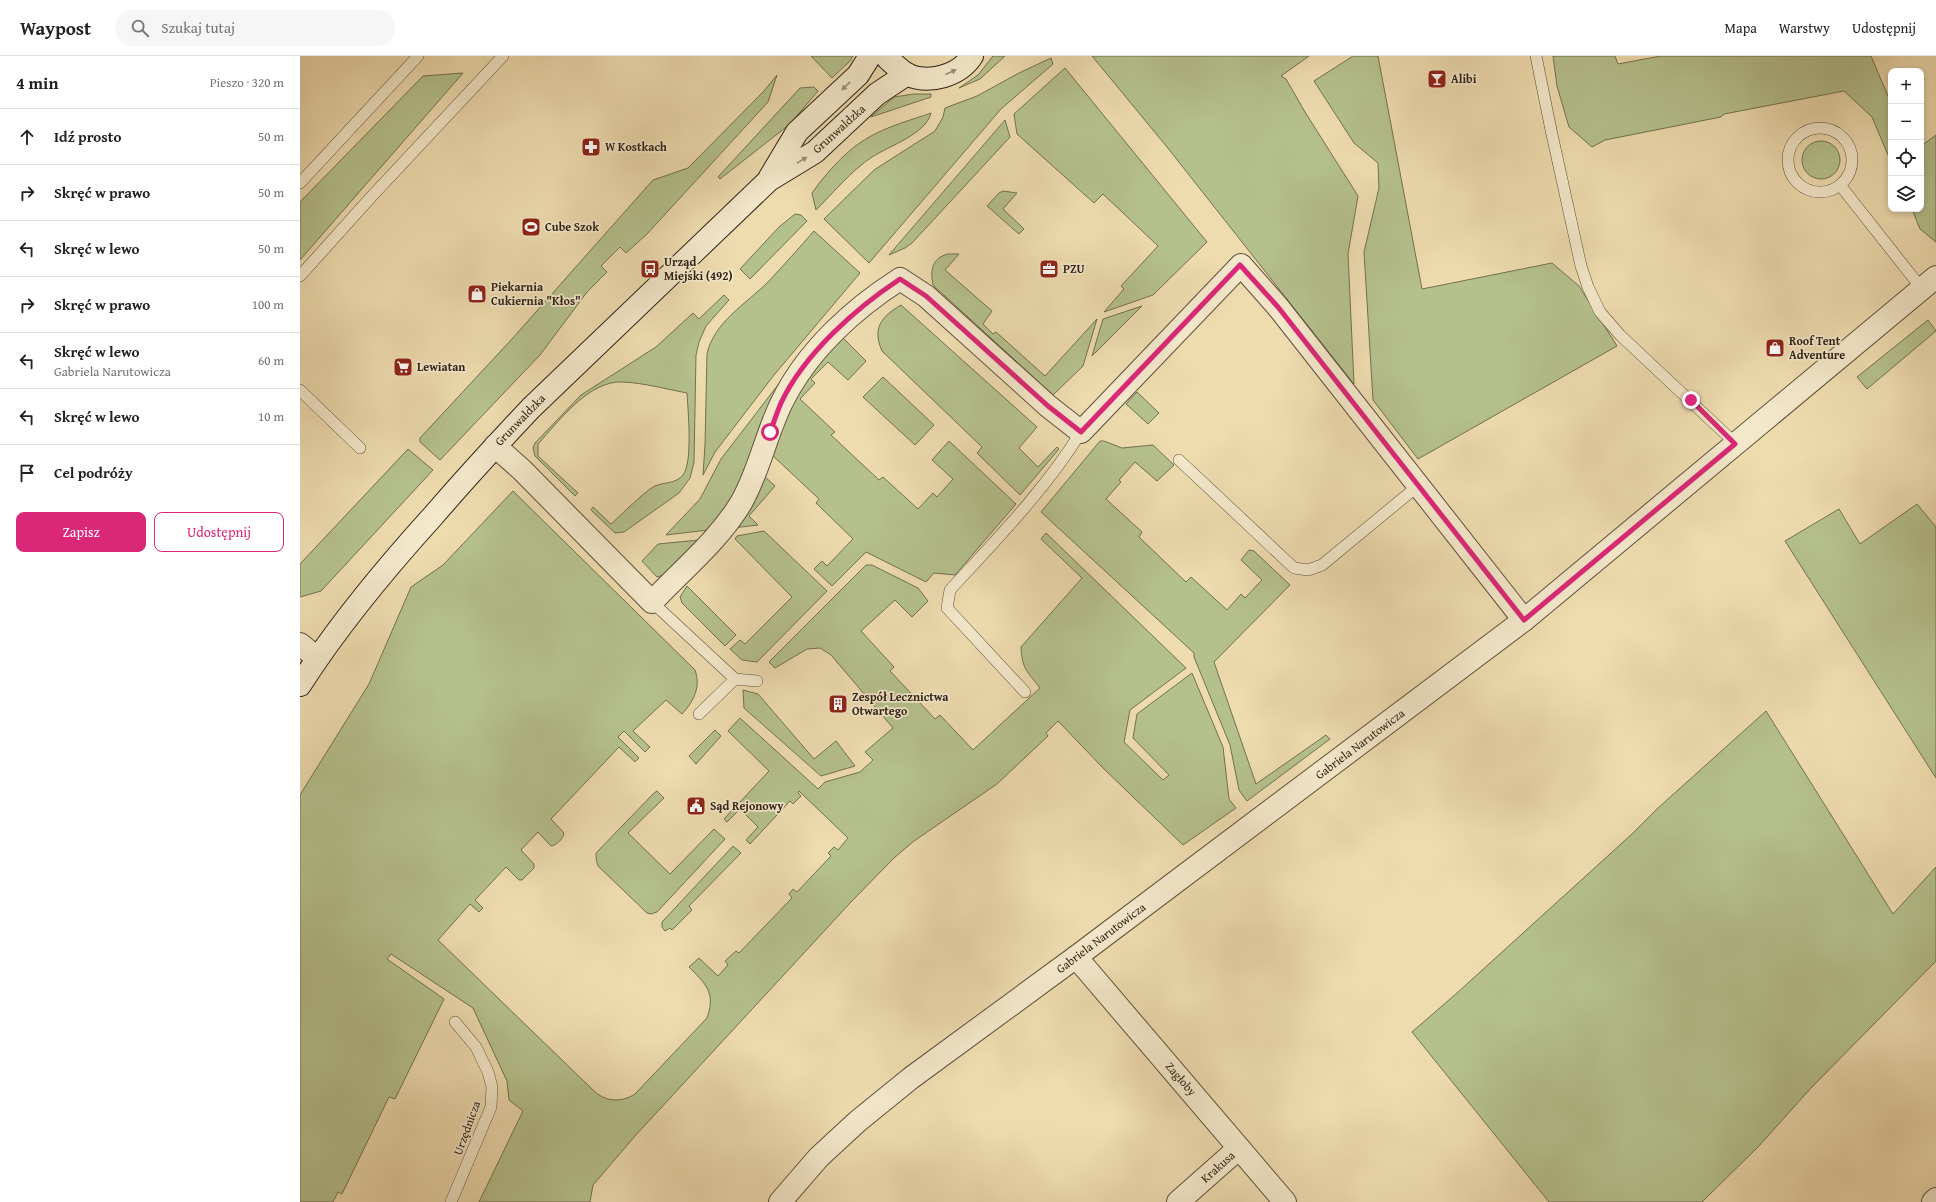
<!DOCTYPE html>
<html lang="pl">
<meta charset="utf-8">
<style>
:root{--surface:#fff;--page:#f6f6f6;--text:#202124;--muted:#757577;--line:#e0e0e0;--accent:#db2777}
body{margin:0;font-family:"Gentium Book Plus",serif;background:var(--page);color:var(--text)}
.controls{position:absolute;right:12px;top:12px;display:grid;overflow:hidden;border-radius:8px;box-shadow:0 2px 6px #0003}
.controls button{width:36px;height:36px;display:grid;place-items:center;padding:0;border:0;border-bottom:1px solid var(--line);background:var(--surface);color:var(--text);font:20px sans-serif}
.stop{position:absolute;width:12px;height:12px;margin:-9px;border:3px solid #db2777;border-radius:50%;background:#fff}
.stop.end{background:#db2777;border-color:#fff;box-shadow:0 1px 4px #0008}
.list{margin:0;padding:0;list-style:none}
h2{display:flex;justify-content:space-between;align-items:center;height:52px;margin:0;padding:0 16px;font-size:17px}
h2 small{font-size:13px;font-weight:400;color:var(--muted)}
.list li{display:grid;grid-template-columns:26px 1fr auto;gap:12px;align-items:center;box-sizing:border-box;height:56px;padding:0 16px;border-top:1px solid var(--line)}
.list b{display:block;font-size:15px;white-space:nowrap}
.list p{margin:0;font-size:13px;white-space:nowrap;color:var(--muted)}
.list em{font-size:13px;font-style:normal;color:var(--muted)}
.actions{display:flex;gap:8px;padding:12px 16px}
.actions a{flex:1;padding:9px 0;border:1px solid var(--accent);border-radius:8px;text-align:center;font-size:14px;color:var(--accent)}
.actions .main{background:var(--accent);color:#fff}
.icon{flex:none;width:22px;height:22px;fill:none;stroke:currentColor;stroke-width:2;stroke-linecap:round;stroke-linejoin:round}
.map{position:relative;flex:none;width:1636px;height:1146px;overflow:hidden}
header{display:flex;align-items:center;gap:24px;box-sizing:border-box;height:56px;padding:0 20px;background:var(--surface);border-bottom:1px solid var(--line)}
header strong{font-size:19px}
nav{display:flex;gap:22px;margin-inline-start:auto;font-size:14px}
.search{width:280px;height:36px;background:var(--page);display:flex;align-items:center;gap:10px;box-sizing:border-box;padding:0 14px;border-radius:22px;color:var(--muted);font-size:15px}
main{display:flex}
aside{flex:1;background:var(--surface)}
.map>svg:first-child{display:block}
.green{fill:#b5c18d;stroke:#727150}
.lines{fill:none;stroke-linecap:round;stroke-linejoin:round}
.lane-casing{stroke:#5e503b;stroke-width:12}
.street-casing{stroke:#5e503b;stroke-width:24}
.secondary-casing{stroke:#2e2114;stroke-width:24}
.lane{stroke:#f4e8cb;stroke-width:11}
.street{stroke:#f4e8cb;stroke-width:22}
.secondary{stroke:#f4e8cb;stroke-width:22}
.oneway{fill:#9b8e79}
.route{stroke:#db2777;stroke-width:5}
.labels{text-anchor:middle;stroke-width:3.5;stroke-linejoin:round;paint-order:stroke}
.poi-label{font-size:12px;font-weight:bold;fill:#2e2114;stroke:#f4e8cb;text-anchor:start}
.street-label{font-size:12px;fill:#2e2114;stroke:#f4e8cb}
</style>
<header>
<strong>Waypost</strong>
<div class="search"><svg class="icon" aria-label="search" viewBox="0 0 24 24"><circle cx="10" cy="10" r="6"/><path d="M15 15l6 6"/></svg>Szukaj tutaj</div>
<nav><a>Mapa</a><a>Warstwy</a><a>Udostępnij</a></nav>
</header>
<main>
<aside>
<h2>4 min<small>Pieszo · 320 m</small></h2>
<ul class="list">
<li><svg class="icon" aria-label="ahead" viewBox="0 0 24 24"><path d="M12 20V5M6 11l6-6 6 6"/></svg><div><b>Idź prosto</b></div><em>50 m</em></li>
<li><svg class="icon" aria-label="right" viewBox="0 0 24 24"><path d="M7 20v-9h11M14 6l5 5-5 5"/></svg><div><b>Skręć w prawo</b></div><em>50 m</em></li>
<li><svg class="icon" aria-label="left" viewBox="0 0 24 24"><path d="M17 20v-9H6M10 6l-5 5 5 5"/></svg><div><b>Skręć w lewo</b></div><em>50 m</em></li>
<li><svg class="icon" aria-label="right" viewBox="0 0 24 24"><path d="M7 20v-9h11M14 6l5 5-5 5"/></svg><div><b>Skręć w prawo</b></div><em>100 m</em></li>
<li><svg class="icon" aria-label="left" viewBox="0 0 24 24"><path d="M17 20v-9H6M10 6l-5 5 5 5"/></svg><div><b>Skręć w lewo</b><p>Gabriela Narutowicza</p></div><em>60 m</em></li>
<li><svg class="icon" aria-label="left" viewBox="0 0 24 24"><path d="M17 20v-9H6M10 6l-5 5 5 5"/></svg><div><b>Skręć w lewo</b></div><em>10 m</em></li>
<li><svg class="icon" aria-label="arrive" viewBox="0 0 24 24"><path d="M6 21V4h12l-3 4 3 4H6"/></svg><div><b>Cel podróży</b></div></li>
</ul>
<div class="actions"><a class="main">Zapisz</a><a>Udostępnij</a></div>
</aside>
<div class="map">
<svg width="1636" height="1146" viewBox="0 0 1636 1146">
<rect width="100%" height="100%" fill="#eedcaf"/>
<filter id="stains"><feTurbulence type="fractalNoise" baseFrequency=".005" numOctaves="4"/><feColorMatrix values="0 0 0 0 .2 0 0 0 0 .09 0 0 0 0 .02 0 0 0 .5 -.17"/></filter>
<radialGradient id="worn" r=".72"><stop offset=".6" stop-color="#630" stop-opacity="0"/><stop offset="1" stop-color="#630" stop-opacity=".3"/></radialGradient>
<g class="green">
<path d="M511,0H553L550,5L532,22Z"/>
<path d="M693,0H705L680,23L659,32L678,19Z"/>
<path d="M792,0H1009L981,20L986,23L1005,56L1058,140L1048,198L1054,328L867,91Z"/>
<path d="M1053,0H1078L1122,233L1252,207L1279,230L1317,290L1118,403L1073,344L1064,196L1079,132L1078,107L1054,87L1014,25Z"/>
<path d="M1253,0H1315L1318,8L1361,0H1571L1591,47V106L1572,61L1544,35L1424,58L1421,61L1305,84L1292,91L1269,71L1257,30Z"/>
<path d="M751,2L753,8L701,53L569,207L524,163L574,114L635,75L643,61L645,52L677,40L719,17Z"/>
<path d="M765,12L907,186L853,239L804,256L824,233L821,230L858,190L803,138L794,147L717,78L714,58Z"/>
<path d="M163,17L0,204V146L123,20Z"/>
<path d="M477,19L468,46L347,178L326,197L320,191L301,210L307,216L287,236L240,299L140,404L120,386V382L211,284L353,124L388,112L464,35Z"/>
<path d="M514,31L518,35L490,68L420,123L418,121L500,32Z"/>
<path d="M614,38H631V41L571,61L594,41Z"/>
<path d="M631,57C626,78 589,90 572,101C551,115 534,136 516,154L512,137C527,116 548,92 571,80C589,70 611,64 631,57Z"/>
<path d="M705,64L710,81L612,187L605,192L589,199Z"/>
<path d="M1636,79V186L1620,173L1612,153H1621V90Z"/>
<circle cx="1521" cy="104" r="19"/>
<path d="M703,135L717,137L703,153L724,173L719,178L687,150L699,137Z"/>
<path d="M495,158L501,159L507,165L450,223L440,213L479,171Z"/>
<path d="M514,175L560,217L474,319L415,396L403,419L405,389L407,298C414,266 446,248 468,226C484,209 499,192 514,175Z"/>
<path d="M648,198H659L645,214L692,255L683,268L693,278L696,276L745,320L797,263L783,310L753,339L633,229C630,214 632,202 648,198Z"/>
<path d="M424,239L429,244L406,270L399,286L396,299L394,406L390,422L379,437L324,476L315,477L291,454L293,451L311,468C320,460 347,433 355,430C364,426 376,428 383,419C393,406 388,355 387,337C366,333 344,327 323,326C289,324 259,365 238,388V400L278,437L275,440L235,400L233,392L235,387L281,339L356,291L393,257L399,263Z"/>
<path d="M601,249L737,371L719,392L738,411L757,391L759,393L720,439L677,397L682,391L582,295C572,272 581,261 601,249Z"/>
<path d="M842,250L792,300L803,263Z"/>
<path d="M1628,264L1636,275L1567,333L1557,321Z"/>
<path d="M543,282L566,305L548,324L528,306L511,323L515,327L500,343L535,376L531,379L579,424L583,421L618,453L633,437L637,441L653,423L632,404L649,385L716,448L655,519L634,517L626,526L566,496L532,530L514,513L522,505L527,510L553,483L516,447L519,443L471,398L490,349L510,315Z"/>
<path d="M494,308L440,427L433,441L408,474L366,479L400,443L421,403Z"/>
<path d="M583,321L634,369L615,389L563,341Z"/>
<path d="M837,336L859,357L848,368L826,348Z"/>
<path d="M800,385H804L822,392L853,389L874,409L857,425L835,406L819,424L821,426L806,443L842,476L839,481L886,526L891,521L927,554L941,538L945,542L962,524L941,504L949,494L954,495L990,529L914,606L956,728L1026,679L1030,683L947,745L939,734L930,689L894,601V597L741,456Z"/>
<path d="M108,393L133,414L21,535L0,541V508Z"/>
<path d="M463,419L475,430L449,460L458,469L433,472Z"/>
<path d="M213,435L395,614C401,631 394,645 382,658L366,644L333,675L350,691L345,696L324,675L318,681L339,702L335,706L319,691L251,763L264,777C263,783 257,789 251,790L238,776L221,794L234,808V812L222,824H219L206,811L175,844L183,852L179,856L170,848L138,884L293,1034C305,1046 321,1047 335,1038L407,962C416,937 406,928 389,911L399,902L418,920L428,909L425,905L436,895L439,897L492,842L489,838L493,833L497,836L531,800L528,797L534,791L538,794L548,782L499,735L498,737L501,740L493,748L490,745L450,788L446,784L458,771L440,753L427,766L424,763L469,715L428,675L440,662L518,733L525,726L560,716L573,704L565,696L593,672L531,599L520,592L507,593L475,612L469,606L566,509H572L618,532L628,545L612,561L595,544L561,575L594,611L590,615L635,663L640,659L673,694L740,632C727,615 722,613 721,591L782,522L741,483L746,477L886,612L830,654L824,686L863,724L869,719L833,682L837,658L892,617L923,691L929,743L936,752L883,789L803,712L758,665L746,677L748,680L697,728L614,785L594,802L551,846L335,1080L293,1129L290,1146H179L223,1055L209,1044L207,1025L173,952L91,898L87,903L144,943L95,1043L89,1041L42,1138L38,1136L33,1146H0V739L69,628L111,531L143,509Z"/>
<path d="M1617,448L1636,471V722L1485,485L1539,453L1560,488Z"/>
<path d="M464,475L527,535L457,606L442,604L430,593L440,584L445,588L492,541L435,483L437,480Z"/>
<path d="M399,484L363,519L357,521L342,505L358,488Z"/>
<path d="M387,530L436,579L425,590L382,547L380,541Z"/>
<path d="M443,634L458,638L514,703L536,685L555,710L521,720L444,652Z"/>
<path d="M1466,655L1593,858L1636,811V905L1511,1032L1459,1090L1402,1146H1249L1112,976L1157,937L1332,778L1358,752Z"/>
<path d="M415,674L421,680L396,708L389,700Z"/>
<path d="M357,735L364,742L328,777L370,818L414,773L425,783L357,856L351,858L347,857L299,811C296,806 296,803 296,797L354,737Z"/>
<path d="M433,790L441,797L389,850L392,854L372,874L370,872L365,875L362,871V866Z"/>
</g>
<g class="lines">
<g class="lane-casing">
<g id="lane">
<path d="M1236,0L1251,74L1281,210L1288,231L1300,256L1320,279L1435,387"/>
<circle cx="1520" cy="104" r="32"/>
<path d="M0,127L118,0"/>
<path d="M1540,129L1622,233"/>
<path d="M0,220L72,140L203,0"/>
<path d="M0,334L60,392"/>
<path d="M879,404L994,512L1008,514L1022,509L1119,429"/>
<path d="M352,546L435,623L399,658"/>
<path d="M435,623L457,625"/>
<path d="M725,636L647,552L650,534C696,484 745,434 781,376"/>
<path d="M151,1146L191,1051L192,1031L188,1016L176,991L155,966"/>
</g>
</g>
<g class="street-casing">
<g id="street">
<path d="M195,390L222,414L352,546C382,514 418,485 441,447C459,416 466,378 482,346C507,295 553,253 600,223L626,240L748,350L781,376L941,209L978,251L1224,564"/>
<path d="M0,588L17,602"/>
<path d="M776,901L985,1146"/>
<path d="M480,1146L519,1101L558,1065L611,1022L776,901L1224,564L1636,221"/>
<path d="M878,1146L939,1092"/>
<path d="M1633,1146L1636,1143"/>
</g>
</g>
<g class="secondary-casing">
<g id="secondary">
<path d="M586,0L588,3C594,8 601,15 608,19C629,28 659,20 672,0"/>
<path d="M470,121L497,76L558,19L570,0"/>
<path d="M0,629C39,568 85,513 133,460C165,423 198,387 231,352L469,124L515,96L577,38L607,18"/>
</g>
</g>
<use href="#lane" class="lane"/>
<use href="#street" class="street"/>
<use href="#secondary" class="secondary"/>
</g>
<defs><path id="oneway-solid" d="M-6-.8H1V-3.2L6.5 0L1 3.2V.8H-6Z"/></defs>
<g class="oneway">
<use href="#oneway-solid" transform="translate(651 16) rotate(-24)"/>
<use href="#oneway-solid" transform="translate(546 30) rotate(136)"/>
<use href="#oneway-solid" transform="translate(502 104) rotate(-31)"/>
</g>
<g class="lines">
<path class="route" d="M470,376C474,366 477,356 481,347C504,298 556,252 600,223L626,240L748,350L781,376L940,209L978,251L1224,564L1435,388L1391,344"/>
</g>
<defs>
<g id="bar-square" transform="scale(1)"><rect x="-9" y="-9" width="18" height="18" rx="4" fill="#8f2418" stroke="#f4e8cb"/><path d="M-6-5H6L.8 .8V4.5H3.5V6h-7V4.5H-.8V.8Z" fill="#fff"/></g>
<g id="pharmacy-square" transform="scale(1)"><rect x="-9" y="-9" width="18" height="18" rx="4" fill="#8f2418" stroke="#f4e8cb"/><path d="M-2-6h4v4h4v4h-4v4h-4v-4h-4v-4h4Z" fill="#fff"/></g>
<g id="stadium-square" transform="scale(1)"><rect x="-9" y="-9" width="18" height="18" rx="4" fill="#8f2418" stroke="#f4e8cb"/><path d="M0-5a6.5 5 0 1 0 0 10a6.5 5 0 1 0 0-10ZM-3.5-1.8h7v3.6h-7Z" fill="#fff"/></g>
<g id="bus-square" transform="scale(1)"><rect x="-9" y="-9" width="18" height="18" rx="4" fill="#8f2418" stroke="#f4e8cb"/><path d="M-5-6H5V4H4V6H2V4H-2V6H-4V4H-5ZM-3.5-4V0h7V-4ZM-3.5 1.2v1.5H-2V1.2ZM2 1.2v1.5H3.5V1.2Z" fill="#fff"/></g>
<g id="office-square" transform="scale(1)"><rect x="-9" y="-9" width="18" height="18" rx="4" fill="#8f2418" stroke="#f4e8cb"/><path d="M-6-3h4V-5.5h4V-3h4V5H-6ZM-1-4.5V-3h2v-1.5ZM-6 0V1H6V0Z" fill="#fff"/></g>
<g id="shop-square" transform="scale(1)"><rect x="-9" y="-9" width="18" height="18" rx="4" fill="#8f2418" stroke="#f4e8cb"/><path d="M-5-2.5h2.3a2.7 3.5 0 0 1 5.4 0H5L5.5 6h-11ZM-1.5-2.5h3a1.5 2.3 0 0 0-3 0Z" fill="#fff"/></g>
<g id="supermarket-square" transform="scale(1)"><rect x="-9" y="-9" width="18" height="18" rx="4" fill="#8f2418" stroke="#f4e8cb"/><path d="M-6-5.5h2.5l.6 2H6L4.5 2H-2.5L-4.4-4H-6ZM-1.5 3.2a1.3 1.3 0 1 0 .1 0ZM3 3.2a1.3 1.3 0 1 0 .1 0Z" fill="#fff"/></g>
<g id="building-square" transform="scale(1)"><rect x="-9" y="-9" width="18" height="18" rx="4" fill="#8f2418" stroke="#f4e8cb"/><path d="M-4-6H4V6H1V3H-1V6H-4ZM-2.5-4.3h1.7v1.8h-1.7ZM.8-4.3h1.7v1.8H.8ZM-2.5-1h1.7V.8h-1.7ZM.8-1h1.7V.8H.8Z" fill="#fff"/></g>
<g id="civic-square" transform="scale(1)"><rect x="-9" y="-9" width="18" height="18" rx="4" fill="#8f2418" stroke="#f4e8cb"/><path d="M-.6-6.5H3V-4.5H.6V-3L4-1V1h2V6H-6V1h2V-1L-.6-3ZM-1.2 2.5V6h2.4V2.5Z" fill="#fff"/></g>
</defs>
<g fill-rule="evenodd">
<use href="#bar-square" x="1137" y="23"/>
<use href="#pharmacy-square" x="291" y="91"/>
<use href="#stadium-square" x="231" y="171"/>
<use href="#bus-square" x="350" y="213"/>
<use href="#office-square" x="749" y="213"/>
<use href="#shop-square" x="177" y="238"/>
<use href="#shop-square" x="1475" y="292"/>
<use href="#supermarket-square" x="103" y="311"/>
<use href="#building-square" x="538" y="648"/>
<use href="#civic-square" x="396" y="750"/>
</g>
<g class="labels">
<g class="poi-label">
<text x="1151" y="27">Alibi</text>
<text x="305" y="95">W Kostkach</text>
<text x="245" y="175">Cube Szok</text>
<text x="364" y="210">Urząd<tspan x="364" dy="14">Miejski (492)</tspan></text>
<text x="763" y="217">PZU</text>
<text x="191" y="235">Piekarnia<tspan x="191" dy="14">Cukiernia "Kłos"</tspan></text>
<text x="1489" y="289">Roof Tent<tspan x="1489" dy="14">Adventure</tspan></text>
<text x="117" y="315">Lewiatan</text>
<text x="552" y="645">Zespół Lecznictwa<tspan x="552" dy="14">Otwartego</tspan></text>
<text x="410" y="754">Sąd Rejonowy</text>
</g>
<g class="street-label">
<text transform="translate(539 73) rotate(-42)" y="4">Grunwaldzka</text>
<text transform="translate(220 364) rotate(-46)" y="4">Grunwaldzka</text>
<text transform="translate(1060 688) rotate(-37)" y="4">Gabriela Narutowicza</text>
<text transform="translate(801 882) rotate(-37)" y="4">Gabriela Narutowicza</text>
<text transform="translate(881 1023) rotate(49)" y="4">Zagłoby</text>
<text transform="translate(167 1072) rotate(-70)" y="4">Urzędnicza</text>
<text transform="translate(918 1111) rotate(-42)" y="4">Krakusa</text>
</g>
</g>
<rect width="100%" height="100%" filter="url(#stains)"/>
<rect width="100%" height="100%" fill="url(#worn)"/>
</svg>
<div class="controls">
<button>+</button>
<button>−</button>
<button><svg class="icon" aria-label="locate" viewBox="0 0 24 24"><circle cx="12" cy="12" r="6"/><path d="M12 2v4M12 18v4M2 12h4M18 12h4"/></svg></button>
<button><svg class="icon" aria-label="layers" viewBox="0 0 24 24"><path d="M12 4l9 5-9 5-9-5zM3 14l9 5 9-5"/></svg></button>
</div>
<div class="stop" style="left:470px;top:376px"></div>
<div class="stop end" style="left:1391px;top:344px"></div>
</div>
</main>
